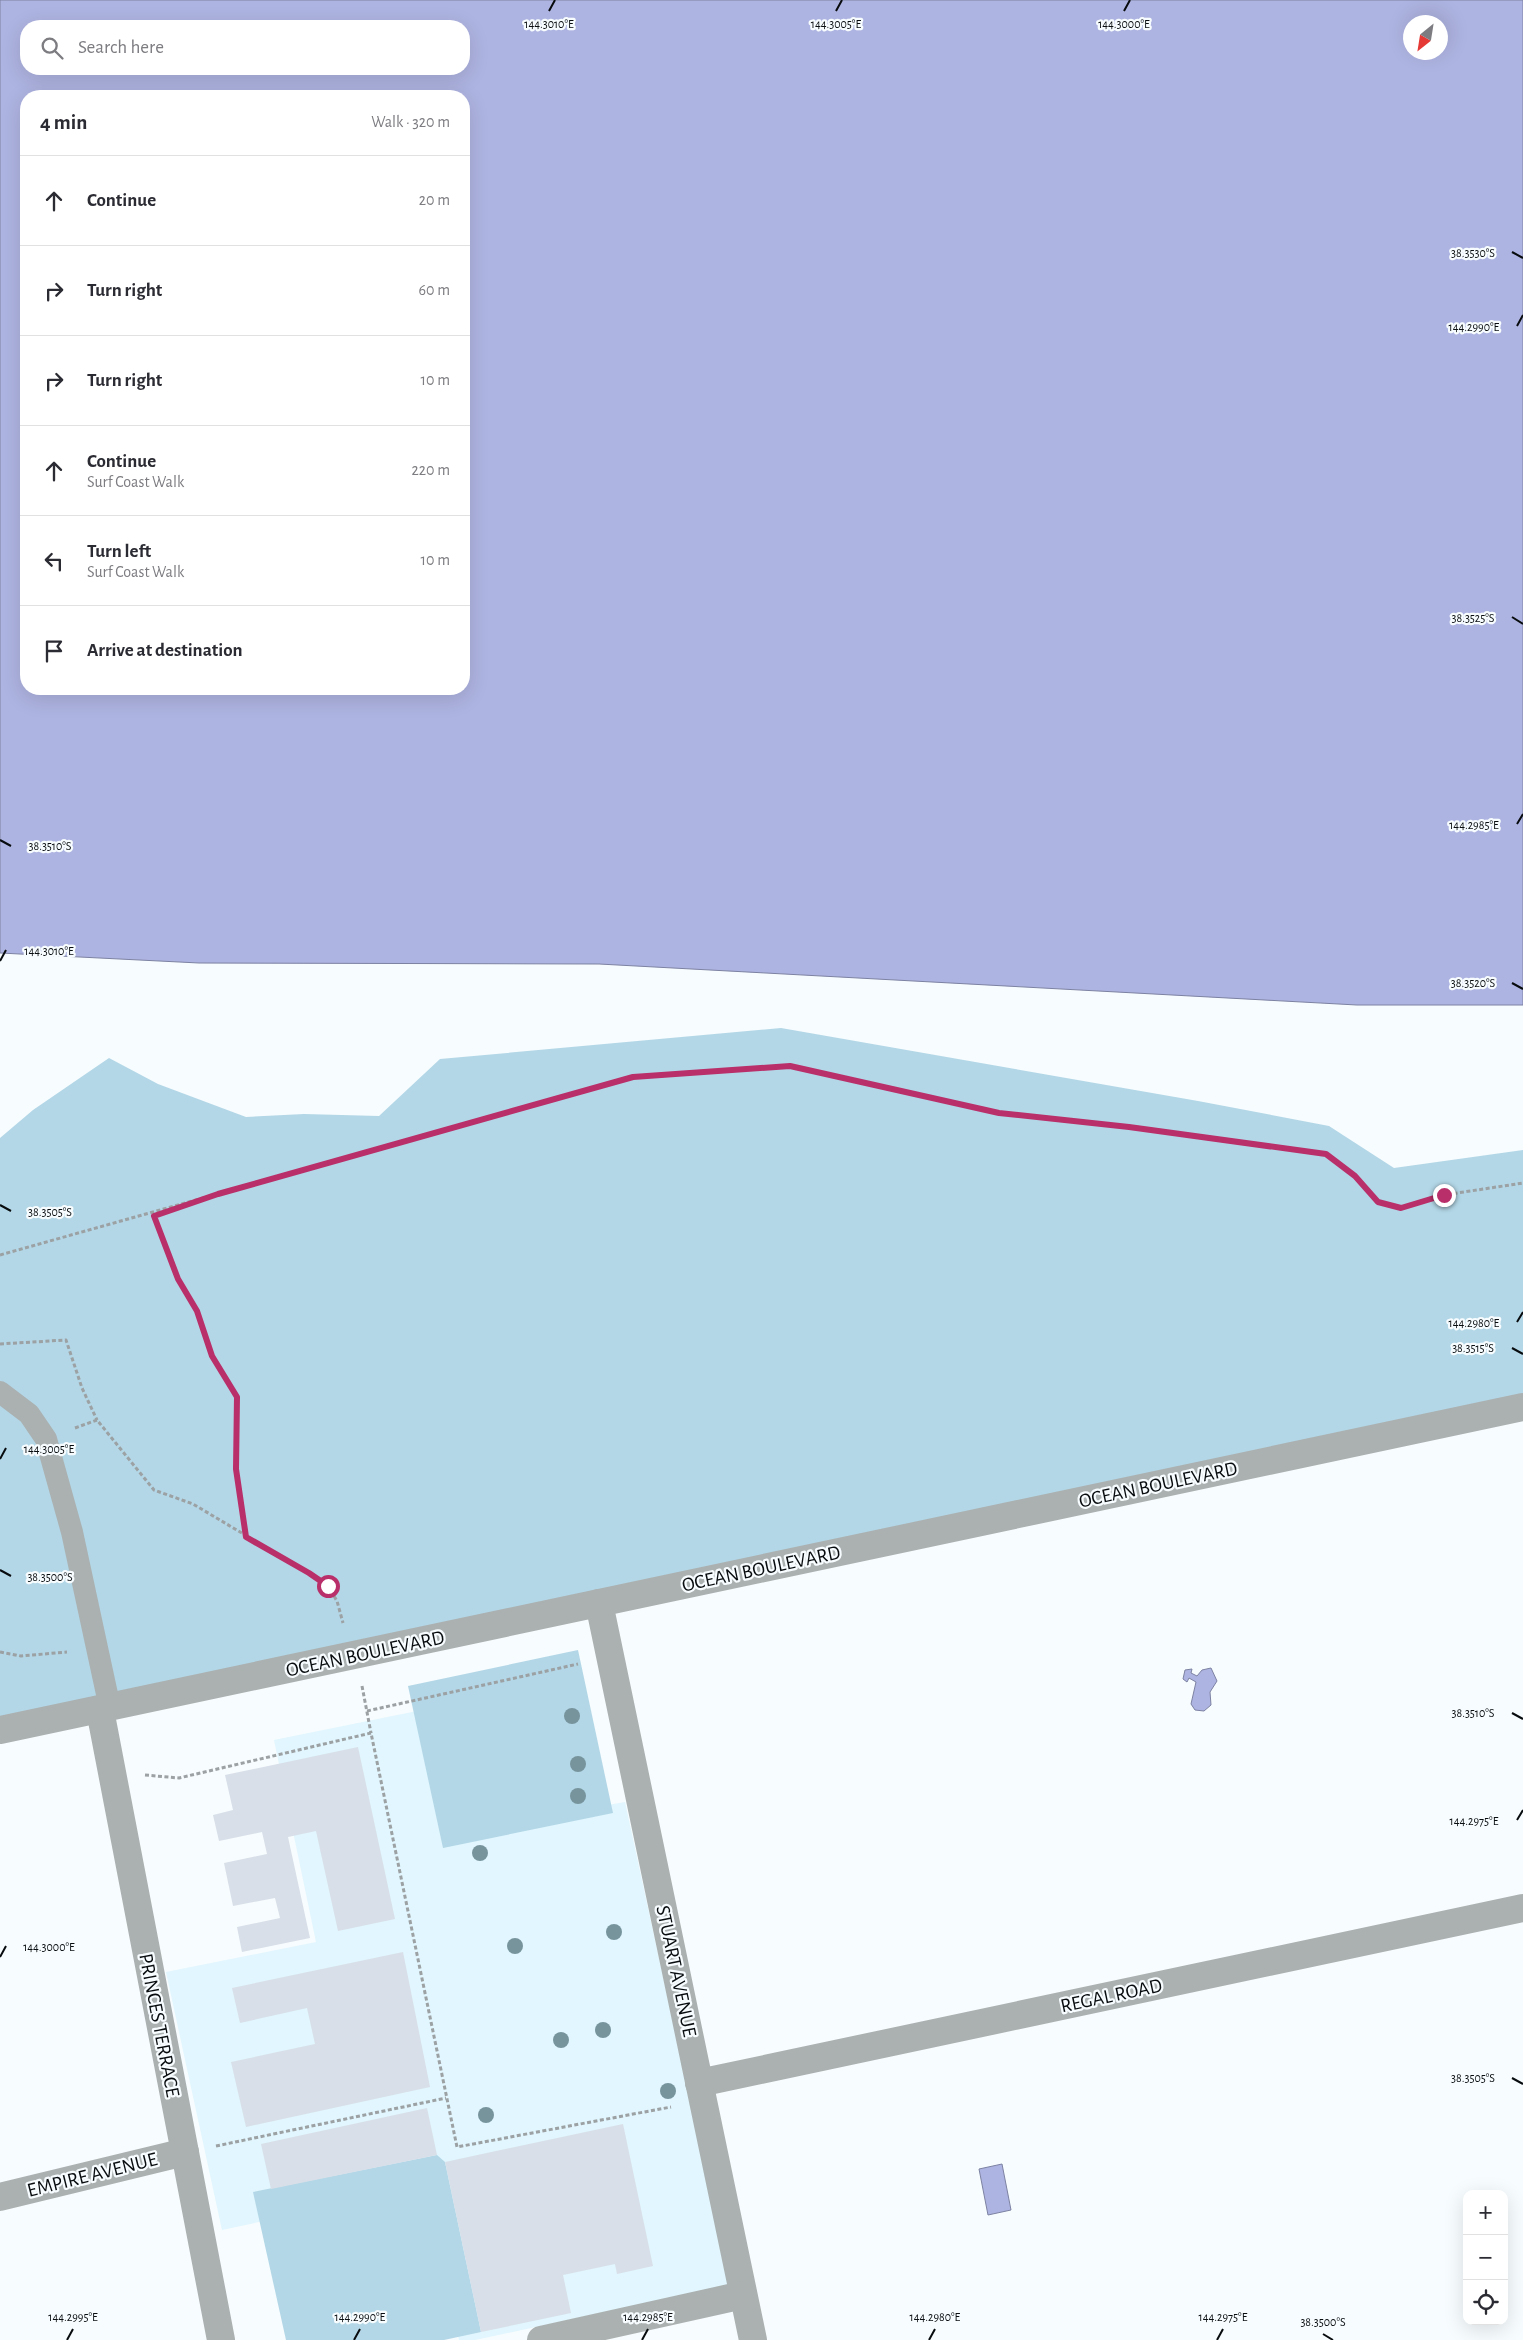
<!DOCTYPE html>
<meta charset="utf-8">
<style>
:root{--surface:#fff;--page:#f7f7f7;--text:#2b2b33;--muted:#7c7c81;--line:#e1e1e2}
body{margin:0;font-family:"Alegreya Sans",sans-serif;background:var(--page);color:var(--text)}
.controls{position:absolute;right:15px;bottom:15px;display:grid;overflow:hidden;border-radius:10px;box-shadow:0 5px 20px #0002}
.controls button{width:45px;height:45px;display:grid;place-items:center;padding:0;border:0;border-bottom:1px solid var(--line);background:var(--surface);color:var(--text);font:25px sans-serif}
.compass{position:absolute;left:1403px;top:15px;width:45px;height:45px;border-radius:50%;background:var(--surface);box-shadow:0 5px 20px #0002;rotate:210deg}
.stop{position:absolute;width:15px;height:15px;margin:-11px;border:4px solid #b92f69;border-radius:50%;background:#fff}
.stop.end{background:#b92f69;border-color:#fff;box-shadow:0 1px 5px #0008}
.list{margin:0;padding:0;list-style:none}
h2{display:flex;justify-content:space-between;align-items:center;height:65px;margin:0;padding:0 20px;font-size:21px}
h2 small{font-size:16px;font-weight:400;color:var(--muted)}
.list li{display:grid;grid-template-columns:32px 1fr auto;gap:15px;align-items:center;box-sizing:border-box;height:90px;padding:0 20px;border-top:1px solid var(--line)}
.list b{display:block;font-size:19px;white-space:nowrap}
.list p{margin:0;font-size:16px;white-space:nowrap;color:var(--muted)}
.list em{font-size:16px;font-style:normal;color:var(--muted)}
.icon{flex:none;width:28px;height:28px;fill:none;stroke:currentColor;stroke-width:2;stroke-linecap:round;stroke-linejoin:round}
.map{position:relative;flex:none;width:1523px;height:2340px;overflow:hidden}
.search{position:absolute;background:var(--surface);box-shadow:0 5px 20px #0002;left:20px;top:20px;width:450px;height:55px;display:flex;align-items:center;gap:12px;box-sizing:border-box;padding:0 18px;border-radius:20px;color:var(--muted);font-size:19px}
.panel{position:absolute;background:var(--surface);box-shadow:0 5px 20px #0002;left:20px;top:90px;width:450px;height:605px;border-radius:20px}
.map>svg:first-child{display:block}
.built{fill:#e1f6fe}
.green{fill:#b3d7e7}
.water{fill:#aeb4e1;stroke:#7c82a2;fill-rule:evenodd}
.building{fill:#d8dfe8}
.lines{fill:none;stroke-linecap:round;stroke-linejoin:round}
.path{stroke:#9ca1a3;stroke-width:3;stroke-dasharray:4 2.5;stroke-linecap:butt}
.lane{stroke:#abb1b1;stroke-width:22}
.street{stroke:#abb1b1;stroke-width:28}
.tree{fill:#77949d}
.route{stroke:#b92f69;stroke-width:6}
.ticks{fill:none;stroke:#080c0e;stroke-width:2}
.labels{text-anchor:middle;stroke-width:4.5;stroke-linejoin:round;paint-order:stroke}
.street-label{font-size:20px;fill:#080c0e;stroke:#f7fcfe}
.ticks-label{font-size:12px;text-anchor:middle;fill:#080c0e;stroke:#f7fcfe;stroke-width:4.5;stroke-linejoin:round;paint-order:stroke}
</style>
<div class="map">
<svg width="1523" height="2340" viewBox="0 0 1523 2340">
<rect width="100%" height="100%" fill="#f7fcfe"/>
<path class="built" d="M422,1710L450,1833L625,1802L730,2285L475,2340H459L426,2186L222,2230L166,1972L316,1942L274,1740Z"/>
<g class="green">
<path d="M781,1028L1198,1101L1329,1126L1394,1168L1523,1150V1407L0,1730V1138L33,1110L109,1058L158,1084L246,1117L304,1114L379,1116L440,1059Z"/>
<path d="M578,1650L613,1813L443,1848L408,1686Z"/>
<path d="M437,2155L445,2162L481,2332L444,2340H286L253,2192Z"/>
</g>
<g class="water">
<path d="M0,0H1523V1005H1357L599,964L199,963L0,953ZM1410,22H1440V52H1410ZM26,26H464V69H26ZM26,96H464V689H26Z"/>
<path d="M1211,1668L1217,1681L1210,1692L1211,1705L1204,1711L1195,1710L1191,1704L1196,1682L1189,1678L1187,1682L1183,1679L1185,1670L1192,1669L1191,1673L1197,1676L1202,1670Z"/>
<path d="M1002,2164L1011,2210L988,2215L979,2169Z"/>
</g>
<g class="building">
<path d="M358,1747L395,1919L338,1931L316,1831L288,1837L310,1938L242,1952L237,1927L280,1918L275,1898L233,1906L224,1863L267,1854L262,1832L219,1841L213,1815L233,1810L225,1775Z"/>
<path d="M403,1952L430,2087L246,2127L231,2062L315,2044L307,2008L240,2023L232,1988Z"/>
<path d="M427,2108L437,2155L271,2189L261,2144Z"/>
<path d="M623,2124L653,2266L617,2274L615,2264L563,2275L571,2313L481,2332L445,2162Z"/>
</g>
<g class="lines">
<g class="path">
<path d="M183,1206L154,1216L178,1279L197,1311L212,1356L237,1397L236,1469L246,1537"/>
<path d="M0,1255L633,1077L791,1066L999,1113L1129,1127L1325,1154L1355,1176L1378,1202L1401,1208L1444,1195L1523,1183"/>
<path d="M0,1344L66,1340L82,1388L97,1420"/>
<path d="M75,1428L97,1420L154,1490L193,1504L309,1573L328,1586L337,1601L343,1623"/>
<path d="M0,1652L21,1656L67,1652"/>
<path d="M362,1686L371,1733"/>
<path d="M367,1711L578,1664"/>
<path d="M145,1775L179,1778L371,1733L457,2147L671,2107"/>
<path d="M216,2146L446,2098"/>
</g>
<path class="lane" d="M0,1392L29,1414L46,1439L72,1532L110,1708"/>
<g class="street">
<path d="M599,1603L753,2340"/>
<path d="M100,1710L221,2340"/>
<path d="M0,1730L1523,1407"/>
<path d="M699,2083L1523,1908"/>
<path d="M0,2197L185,2152"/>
<path d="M541,2340L743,2295"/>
</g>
</g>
<g class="tree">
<circle cx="572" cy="1716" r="8"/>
<circle cx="578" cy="1764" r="8"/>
<circle cx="578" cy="1796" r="8"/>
<circle cx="480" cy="1853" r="8"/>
<circle cx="614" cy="1932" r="8"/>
<circle cx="515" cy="1946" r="8"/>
<circle cx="603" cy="2030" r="8"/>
<circle cx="561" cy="2040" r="8"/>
<circle cx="668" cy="2091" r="8"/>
<circle cx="486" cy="2115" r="8"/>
</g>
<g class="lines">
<path class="route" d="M328,1586L309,1573L246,1537L236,1469L237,1397L212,1356L197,1311L178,1279L154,1216L218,1194L633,1077L790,1066L999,1113L1129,1127L1326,1154L1355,1176L1378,1202L1401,1208L1444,1195"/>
</g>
<path class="ticks" d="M549,11L555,0M836,11L842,0M1124,11L1130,0M1512,252L1523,258M1517,326L1523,315M1512,617L1523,624M1517,824L1523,814M0,840L11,846M0,961L6,950M1512,983L1523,989M0,1205L11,1211M1517,1322L1523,1312M1512,1348L1523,1354M0,1459L6,1448M0,1570L11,1576M1512,1713L1523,1719M1517,1820L1523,1810M0,1957L6,1946M1512,2078L1523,2084M1323,2334L1333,2340M67,2340L73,2329M354,2340L360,2329M642,2340L648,2329M929,2340L935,2329M1217,2340L1223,2329"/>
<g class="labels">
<g class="street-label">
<text transform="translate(1158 1484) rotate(-12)" y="7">OCEAN BOULEVARD</text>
<text transform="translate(761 1568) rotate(-12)" y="7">OCEAN BOULEVARD</text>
<text transform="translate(365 1653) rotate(-12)" y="7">OCEAN BOULEVARD</text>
<text transform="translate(677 1971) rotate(78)" y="7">STUART AVENUE</text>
<text transform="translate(1111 1995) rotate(-12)" y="7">REGAL ROAD</text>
<text transform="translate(160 2025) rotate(79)" y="7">PRINCES TERRACE</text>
<text transform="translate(92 2174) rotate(-14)" y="7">EMPIRE AVENUE</text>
</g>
</g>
<g class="ticks-label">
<text x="549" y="28">144.3010°E</text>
<text x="836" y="28">144.3005°E</text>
<text x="1124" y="28">144.3000°E</text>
<text x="1473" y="257">38.3530°S</text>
<text x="1474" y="331">144.2990°E</text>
<text x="1473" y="622">38.3525°S</text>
<text x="1474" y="829">144.2985°E</text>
<text x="50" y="850">38.3510°S</text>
<text x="49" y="955">144.3010°E</text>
<text x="1473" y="987">38.3520°S</text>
<text x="50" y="1216">38.3505°S</text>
<text x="1474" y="1327">144.2980°E</text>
<text x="1473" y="1352">38.3515°S</text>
<text x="49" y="1453">144.3005°E</text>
<text x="50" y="1581">38.3500°S</text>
<text x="1473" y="1717">38.3510°S</text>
<text x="1474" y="1825">144.2975°E</text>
<text x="49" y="1951">144.3000°E</text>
<text x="1473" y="2082">38.3505°S</text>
<text x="73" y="2321">144.2995°E</text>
<text x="360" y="2321">144.2990°E</text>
<text x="648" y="2321">144.2985°E</text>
<text x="935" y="2321">144.2980°E</text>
<text x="1223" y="2321">144.2975°E</text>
<text x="1323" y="2326">38.3500°S</text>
</g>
</svg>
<div class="controls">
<button>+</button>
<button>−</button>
<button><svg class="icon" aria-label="locate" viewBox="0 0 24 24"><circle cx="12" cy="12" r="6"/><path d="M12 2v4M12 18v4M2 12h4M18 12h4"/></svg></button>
</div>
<svg class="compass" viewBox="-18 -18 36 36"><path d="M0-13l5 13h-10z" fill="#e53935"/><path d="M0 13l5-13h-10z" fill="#7c7c81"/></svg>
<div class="stop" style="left:328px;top:1586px"></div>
<div class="stop end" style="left:1444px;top:1195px"></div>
<div class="search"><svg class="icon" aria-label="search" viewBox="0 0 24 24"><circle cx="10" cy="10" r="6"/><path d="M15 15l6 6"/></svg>Search here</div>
<section class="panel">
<h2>4 min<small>Walk · 320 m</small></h2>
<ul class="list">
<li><svg class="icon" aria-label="ahead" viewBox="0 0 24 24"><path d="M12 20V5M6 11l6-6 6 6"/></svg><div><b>Continue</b></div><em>20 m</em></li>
<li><svg class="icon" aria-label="right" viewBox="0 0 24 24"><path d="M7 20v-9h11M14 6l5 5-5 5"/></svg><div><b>Turn right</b></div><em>60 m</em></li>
<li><svg class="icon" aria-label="right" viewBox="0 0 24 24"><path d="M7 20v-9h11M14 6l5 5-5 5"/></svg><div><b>Turn right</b></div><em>10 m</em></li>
<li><svg class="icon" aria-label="ahead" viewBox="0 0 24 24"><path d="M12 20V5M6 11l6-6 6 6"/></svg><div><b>Continue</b><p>Surf Coast Walk</p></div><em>220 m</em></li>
<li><svg class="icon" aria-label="left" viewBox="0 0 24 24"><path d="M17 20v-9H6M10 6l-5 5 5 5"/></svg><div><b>Turn left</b><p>Surf Coast Walk</p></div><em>10 m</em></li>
<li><svg class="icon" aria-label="arrive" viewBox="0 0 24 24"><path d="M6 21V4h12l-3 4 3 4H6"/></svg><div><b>Arrive at destination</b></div></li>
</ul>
</section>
</div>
